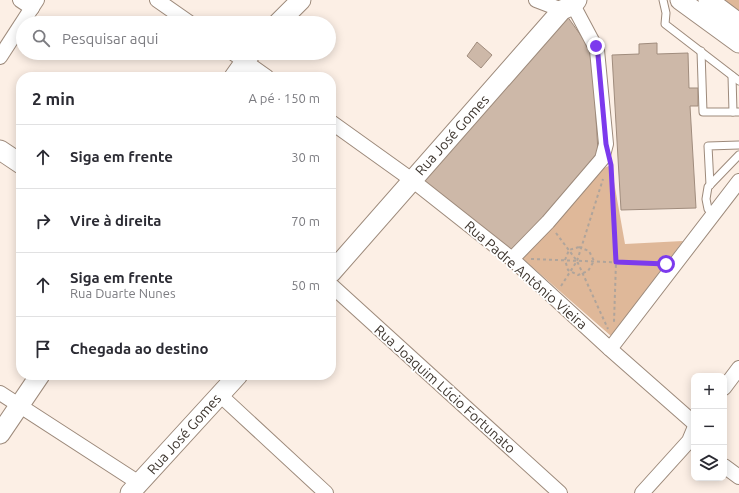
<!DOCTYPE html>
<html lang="pt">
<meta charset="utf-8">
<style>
:root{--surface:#fff;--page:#f7f7f7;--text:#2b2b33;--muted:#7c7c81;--line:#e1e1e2}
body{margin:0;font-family:Ubuntu,sans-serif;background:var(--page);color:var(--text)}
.controls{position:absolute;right:12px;bottom:12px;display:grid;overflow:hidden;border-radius:8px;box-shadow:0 2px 10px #0003}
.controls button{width:36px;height:36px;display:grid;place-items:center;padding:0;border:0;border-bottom:1px solid var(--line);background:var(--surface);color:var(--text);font:20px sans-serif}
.stop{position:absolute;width:12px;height:12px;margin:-9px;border:3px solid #7c3aed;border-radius:50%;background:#fff}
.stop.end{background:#7c3aed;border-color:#fff;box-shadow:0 1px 4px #0008}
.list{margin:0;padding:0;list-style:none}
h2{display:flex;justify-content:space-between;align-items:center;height:52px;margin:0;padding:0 16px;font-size:17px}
h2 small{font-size:13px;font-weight:400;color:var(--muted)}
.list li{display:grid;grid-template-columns:26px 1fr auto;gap:12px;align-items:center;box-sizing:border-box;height:64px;padding:0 16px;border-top:1px solid var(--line)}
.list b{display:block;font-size:15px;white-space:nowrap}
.list p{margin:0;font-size:13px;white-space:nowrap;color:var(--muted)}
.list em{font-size:13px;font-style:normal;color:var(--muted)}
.icon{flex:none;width:22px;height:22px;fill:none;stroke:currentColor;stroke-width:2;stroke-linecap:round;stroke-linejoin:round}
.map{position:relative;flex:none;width:739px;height:493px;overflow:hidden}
.search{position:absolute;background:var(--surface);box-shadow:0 2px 10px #0003;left:16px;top:16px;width:320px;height:44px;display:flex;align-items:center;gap:10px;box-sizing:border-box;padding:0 14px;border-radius:22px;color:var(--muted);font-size:15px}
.panel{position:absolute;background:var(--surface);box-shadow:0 2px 10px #0003;left:16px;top:72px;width:320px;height:308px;border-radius:16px}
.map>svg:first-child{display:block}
.green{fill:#dfb899}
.building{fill:#cdb8a8;stroke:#a08c7d}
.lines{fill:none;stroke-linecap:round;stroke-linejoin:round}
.lane-casing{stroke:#9d8a7b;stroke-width:9}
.street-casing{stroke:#9d8a7b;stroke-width:16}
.secondary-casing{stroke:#9d8a7b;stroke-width:21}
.path{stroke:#afa49b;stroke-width:2;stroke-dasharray:3 3;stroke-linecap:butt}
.lane{stroke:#fff;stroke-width:7}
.street{stroke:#fff;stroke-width:14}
.secondary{stroke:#fff;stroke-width:19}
.route{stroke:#7c3aed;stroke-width:5}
.labels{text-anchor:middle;stroke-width:3.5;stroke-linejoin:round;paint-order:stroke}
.street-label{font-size:14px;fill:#3d352e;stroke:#fff}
</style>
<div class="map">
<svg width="739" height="493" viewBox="0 0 739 493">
<rect width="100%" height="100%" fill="#fcefe5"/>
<g class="green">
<path d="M701,0H739V28Z"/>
<path d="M611,165L625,244L683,241L611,336L522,258L604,168Z"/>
</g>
<g class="building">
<path d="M567,16L592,51L598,152L512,258L422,179Z"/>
<path d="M477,42L492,55L481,68L467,56Z"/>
<path d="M657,43V54L688,53L689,88H698V106H690L696,208L621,210L612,55L639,54V44Z"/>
</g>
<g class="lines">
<g class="lane-casing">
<g id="lane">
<path d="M663,0L666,13L665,24L739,81"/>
<path d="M701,51L703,112H739"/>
<path d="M732,76L733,112"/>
<path d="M710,185L708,146L739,145"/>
<path d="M713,215L708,209L706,199L708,187L739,155"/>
</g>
</g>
<g class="street-casing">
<g id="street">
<path d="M20,0L32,8"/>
<path d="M157,0L190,23"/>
<path d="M536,0L562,10"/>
<path d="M233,53L267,77"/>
<path d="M0,57L37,0"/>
<path d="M331,122L412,180L512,259L610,349L694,423"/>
<path d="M512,259L548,222L602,159L606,144L597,50L573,5"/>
<path d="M331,285L560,493"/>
<path d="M610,349L739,181"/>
<path d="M724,388L739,368"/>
<path d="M0,393L139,483"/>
<path d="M220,395L326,493"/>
<path d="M724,466L739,477"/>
<path d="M642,493L689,441L694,429"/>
</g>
</g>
<g class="secondary-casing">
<g id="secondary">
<path d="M680,0L739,43"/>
<path d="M708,0L739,23"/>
<path d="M278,23L301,0"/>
<path d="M234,77L251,53"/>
<path d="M0,150L21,164"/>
<path d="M331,273L562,10L573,5L577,0"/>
<path d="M0,434L40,375"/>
<path d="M130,493L238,375"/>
</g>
</g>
<g class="path">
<path d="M611,169L616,262L614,322"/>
<path d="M556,233L577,261L608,329"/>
<path d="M579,247L589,251L594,261L588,271L578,275L568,270L565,260L569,250Z"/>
<path d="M531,259L660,264"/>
<path d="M561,286L577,261L603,179"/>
</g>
<use href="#lane" class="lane"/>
<use href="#street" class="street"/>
<use href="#secondary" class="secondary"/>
</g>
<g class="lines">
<path class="route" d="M596,46L598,55L606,144L611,165L616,262L666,264"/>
</g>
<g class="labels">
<g class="street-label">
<text transform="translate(452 135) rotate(-48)" y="5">Rua José Gomes</text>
<text transform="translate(526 275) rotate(41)" y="5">Rua Padre Antônio Vieira</text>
<text transform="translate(445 389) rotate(42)" y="5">Rua Joaquim Lúcio Fortunato</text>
<text transform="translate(184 434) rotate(-48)" y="5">Rua José Gomes</text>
</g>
</g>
</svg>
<div class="controls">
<button>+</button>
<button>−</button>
<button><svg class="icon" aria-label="layers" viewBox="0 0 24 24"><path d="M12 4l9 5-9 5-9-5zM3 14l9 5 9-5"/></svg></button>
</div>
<div class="stop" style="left:666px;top:264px"></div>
<div class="stop end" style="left:596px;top:46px"></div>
<div class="search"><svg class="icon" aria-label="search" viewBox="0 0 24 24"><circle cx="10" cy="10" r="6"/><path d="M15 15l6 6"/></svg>Pesquisar aqui</div>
<section class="panel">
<h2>2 min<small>A pé · 150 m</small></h2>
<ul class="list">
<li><svg class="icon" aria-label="ahead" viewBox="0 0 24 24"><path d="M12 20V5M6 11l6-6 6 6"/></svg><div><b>Siga em frente</b></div><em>30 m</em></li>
<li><svg class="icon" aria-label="right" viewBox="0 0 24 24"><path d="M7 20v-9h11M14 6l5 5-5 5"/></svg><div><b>Vire à direita</b></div><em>70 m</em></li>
<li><svg class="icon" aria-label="ahead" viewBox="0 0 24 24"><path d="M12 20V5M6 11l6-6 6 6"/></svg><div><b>Siga em frente</b><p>Rua Duarte Nunes</p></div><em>50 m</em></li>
<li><svg class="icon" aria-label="arrive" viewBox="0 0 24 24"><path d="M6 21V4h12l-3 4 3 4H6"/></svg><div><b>Chegada ao destino</b></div></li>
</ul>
</section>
</div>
